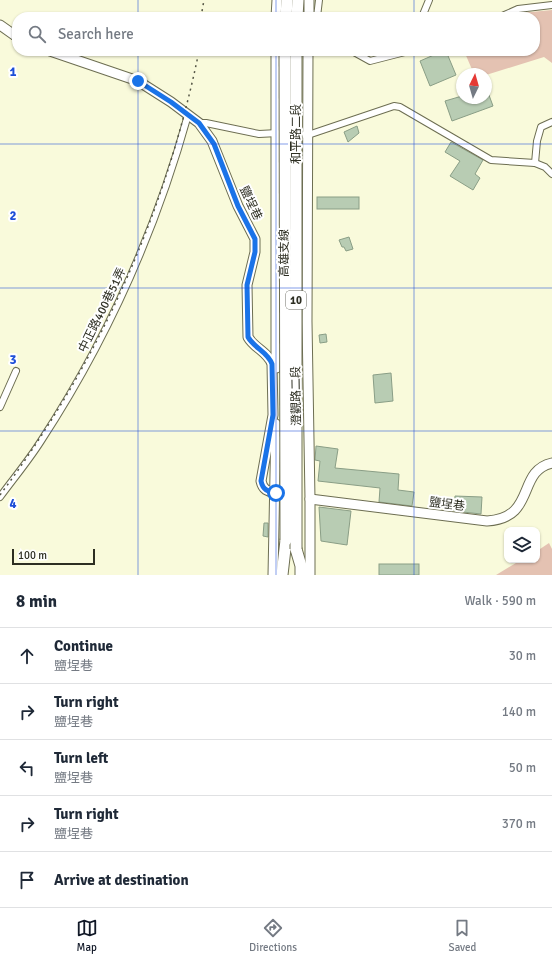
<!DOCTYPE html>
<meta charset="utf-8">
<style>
:root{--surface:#fff;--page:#f6f6f7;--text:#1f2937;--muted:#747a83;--line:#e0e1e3;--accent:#111827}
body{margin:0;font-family:Signika,"Noto Sans TC",sans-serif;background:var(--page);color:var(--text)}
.controls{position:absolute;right:12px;bottom:12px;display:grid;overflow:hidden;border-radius:8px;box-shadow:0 1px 3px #0004}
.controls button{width:36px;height:36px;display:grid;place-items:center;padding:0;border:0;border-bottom:1px solid var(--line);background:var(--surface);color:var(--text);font:20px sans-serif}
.compass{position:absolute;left:456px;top:68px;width:36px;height:36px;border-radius:50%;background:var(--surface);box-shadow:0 1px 3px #0004;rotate:5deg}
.scale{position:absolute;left:12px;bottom:10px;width:83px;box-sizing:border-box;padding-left:4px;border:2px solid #2d2e22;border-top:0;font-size:11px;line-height:14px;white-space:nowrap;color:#2d2e22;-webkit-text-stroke:3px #fff;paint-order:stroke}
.stop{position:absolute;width:12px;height:12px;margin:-9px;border:3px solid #1a73e8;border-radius:50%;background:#fff}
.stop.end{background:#1a73e8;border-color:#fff;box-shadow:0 1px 4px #0008}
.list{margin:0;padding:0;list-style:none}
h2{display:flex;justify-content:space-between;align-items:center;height:52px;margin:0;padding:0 16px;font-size:17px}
h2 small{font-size:13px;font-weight:400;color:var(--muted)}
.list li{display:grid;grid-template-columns:26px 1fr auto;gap:12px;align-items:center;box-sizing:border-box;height:56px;padding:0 16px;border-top:1px solid var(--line)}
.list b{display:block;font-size:15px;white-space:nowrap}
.list p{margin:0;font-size:13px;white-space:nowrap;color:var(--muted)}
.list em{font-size:13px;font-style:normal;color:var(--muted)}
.icon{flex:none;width:22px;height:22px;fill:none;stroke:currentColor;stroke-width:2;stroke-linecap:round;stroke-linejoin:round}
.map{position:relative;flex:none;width:552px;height:575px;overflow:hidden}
.search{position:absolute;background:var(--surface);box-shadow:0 1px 3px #0004;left:12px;right:12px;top:12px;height:44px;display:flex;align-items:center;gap:10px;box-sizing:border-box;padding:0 14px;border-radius:16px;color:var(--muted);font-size:15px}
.sheet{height:332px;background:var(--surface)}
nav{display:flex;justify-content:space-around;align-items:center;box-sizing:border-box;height:56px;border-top:1px solid var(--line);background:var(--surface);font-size:11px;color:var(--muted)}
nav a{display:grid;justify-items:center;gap:2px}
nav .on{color:var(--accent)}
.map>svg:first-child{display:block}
.green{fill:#e4c2b2}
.building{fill:#b8ccb3;stroke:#8a9e86}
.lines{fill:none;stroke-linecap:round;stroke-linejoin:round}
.street-casing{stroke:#6d6e52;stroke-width:8}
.secondary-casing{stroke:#6d6e52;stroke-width:11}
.highway-casing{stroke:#6d6e52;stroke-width:13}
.street{stroke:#fff;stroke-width:6}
.secondary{stroke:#fff;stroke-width:9}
.highway{stroke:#fff;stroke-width:11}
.rail{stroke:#555646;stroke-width:1.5;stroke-dasharray:2 4;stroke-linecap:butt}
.highway-bridge-casing{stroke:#6d6e52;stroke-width:13;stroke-linecap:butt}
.highway-bridge{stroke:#fff;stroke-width:11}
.route{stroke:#1a73e8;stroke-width:5}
.grid{fill:none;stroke:#1d4ed8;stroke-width:1;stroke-opacity:0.55}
.labels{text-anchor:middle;stroke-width:4;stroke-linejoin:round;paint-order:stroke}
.shield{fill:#fff;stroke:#6c6d64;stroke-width:1}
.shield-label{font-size:11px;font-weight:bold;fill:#2d2e22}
.street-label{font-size:12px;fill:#2d2e22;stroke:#fff}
.grid-label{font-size:13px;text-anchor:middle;font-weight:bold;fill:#1d4ed8;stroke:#fff;stroke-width:4;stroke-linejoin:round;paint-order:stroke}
</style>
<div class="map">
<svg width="552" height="575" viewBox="0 0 552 575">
<rect width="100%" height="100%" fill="#f9fadb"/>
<g class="green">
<path d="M552,10V63L544,57L486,75L474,74L464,51H535V17H495L499,15Z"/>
<path d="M549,543L552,549V575H496L521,560H537V551Z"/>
</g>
<g class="building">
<path d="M443,51H446L456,75L430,86L420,61Z"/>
<path d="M486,87L493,106L452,121L445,101L462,96V98H486Z"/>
<path d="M357,126L359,133L348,142L344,132Z"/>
<path d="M451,142L483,160L475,174L480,178L473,190L450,176L460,161L445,152Z"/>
<rect x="317" y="197" width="42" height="12"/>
<path d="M349,237L353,249L346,251L344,247H342L339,240Z"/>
<path d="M326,334L327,342L320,343L319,335Z"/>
<path d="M391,373L393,401L375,403L373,375Z"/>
<path d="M316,446L338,449L335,468L399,474L398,490L414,492L412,506L379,502L380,488L318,481L320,461L315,460Z"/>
<path d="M455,496L482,497L481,514L454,511Z"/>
<path d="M319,507L351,511L347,545L321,541Z"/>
<path d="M264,523H268V537L263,536Z"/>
<rect x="379" y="564" width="40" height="11"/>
</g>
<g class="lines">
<g class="street-casing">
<g id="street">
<path d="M317,17L319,0"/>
<path d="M422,17L429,0"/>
<path d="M500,17L518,9L552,5"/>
<path d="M352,51L370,61L409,51"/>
<path d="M199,123H206L259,134L278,133"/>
<path d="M293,134L308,135L394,106L400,107L491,160L535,163L545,167L552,174"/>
<path d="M535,163L537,141L541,127L552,122"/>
<path d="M0,407L16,371"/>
<path d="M0,497C14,478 29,460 41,441C107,340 156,230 188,115"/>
</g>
</g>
<g class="secondary-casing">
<g id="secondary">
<path d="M276,17L277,0"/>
<path d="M309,17V0"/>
<path d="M0,25L17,37"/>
<path d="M50,51L138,81L171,102L199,123L212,141L238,206L255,239V252L247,285L248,337C254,348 268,352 272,364L273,415L261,481C263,490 267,491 276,493"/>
<path d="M308,51L307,322L310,499V575"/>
<path d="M276,368V51"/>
<path d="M310,499L487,521C537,518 516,471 552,463"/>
<path d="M273,575L276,424"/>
</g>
</g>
<g class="highway-casing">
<g id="highway">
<path d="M286,17L287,0"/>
<path d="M297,17L298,0"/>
<path d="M296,549L301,566V575"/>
<path d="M282,575L286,540"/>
</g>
</g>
<use href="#street" class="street"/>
<use href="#secondary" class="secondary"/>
<use href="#highway" class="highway"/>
<g class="rail">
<path d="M201,17L204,0"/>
<path d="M0,495C99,362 166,213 199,51"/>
</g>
<g class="highway-bridge-casing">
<g id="highway-bridge">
<path d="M285,51L286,540"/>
<path d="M296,549V51"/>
</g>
</g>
<use href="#highway-bridge" class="highway-bridge"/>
</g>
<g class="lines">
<path class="route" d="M138,81L171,102L199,123L214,144L238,206L255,239V252L247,285L248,337C254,348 268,352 272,364L273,415L261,481C263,490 267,491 276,493"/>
</g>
<path class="grid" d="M138,0V17M276,0V17M414,0V17M138,51V575M276,51V575M414,51V575M0,144H552M0,288H552M0,431H552"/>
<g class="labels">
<rect class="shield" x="286" y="291" width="20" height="18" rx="3"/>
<g class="shield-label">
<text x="296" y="304">10</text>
</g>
<g class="street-label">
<text transform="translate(296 134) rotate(-90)" y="4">和平路二段</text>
<text transform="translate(251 203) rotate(65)" y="4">鹽埕巷</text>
<text transform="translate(284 253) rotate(-90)" y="4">高雄支線</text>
<text transform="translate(102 310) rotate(-64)" y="4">中正路400巷51弄</text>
<text transform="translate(296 396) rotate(-91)" y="4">澄觀路二段</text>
<text transform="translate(447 504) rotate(7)" y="4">鹽埕巷</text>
</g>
</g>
<g class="grid-label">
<text x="13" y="76">1</text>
<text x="13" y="220">2</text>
<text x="13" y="364">3</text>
<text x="13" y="508">4</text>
</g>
</svg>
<div class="controls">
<button><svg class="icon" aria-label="layers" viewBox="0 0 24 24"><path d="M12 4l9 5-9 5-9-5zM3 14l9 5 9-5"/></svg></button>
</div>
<svg class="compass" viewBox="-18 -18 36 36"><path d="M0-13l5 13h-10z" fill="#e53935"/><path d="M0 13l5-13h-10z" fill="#747a83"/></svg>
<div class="scale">100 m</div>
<div class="stop" style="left:276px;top:493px"></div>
<div class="stop end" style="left:138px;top:81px"></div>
<div class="search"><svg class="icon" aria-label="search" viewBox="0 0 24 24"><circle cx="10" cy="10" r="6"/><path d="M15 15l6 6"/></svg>Search here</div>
</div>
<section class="sheet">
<h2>8 min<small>Walk · 590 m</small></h2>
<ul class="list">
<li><svg class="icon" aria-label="ahead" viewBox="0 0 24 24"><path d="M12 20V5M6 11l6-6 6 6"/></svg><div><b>Continue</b><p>鹽埕巷</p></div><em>30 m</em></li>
<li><svg class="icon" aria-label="right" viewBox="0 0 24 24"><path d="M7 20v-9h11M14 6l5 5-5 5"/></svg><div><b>Turn right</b><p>鹽埕巷</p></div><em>140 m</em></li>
<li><svg class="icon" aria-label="left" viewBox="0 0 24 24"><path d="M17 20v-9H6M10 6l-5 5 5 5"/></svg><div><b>Turn left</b><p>鹽埕巷</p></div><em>50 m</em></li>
<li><svg class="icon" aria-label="right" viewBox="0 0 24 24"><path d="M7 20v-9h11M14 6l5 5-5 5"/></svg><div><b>Turn right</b><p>鹽埕巷</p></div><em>370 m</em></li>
<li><svg class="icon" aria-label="arrive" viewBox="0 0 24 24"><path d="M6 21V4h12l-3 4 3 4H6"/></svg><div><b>Arrive at destination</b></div></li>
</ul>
</section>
<nav>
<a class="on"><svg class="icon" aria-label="map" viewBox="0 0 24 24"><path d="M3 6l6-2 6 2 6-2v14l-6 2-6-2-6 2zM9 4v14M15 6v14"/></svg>Map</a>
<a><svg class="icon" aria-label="directions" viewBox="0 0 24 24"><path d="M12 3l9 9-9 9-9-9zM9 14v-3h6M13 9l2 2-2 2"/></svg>Directions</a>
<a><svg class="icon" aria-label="saved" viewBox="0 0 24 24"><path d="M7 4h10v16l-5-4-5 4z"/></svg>Saved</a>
</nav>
